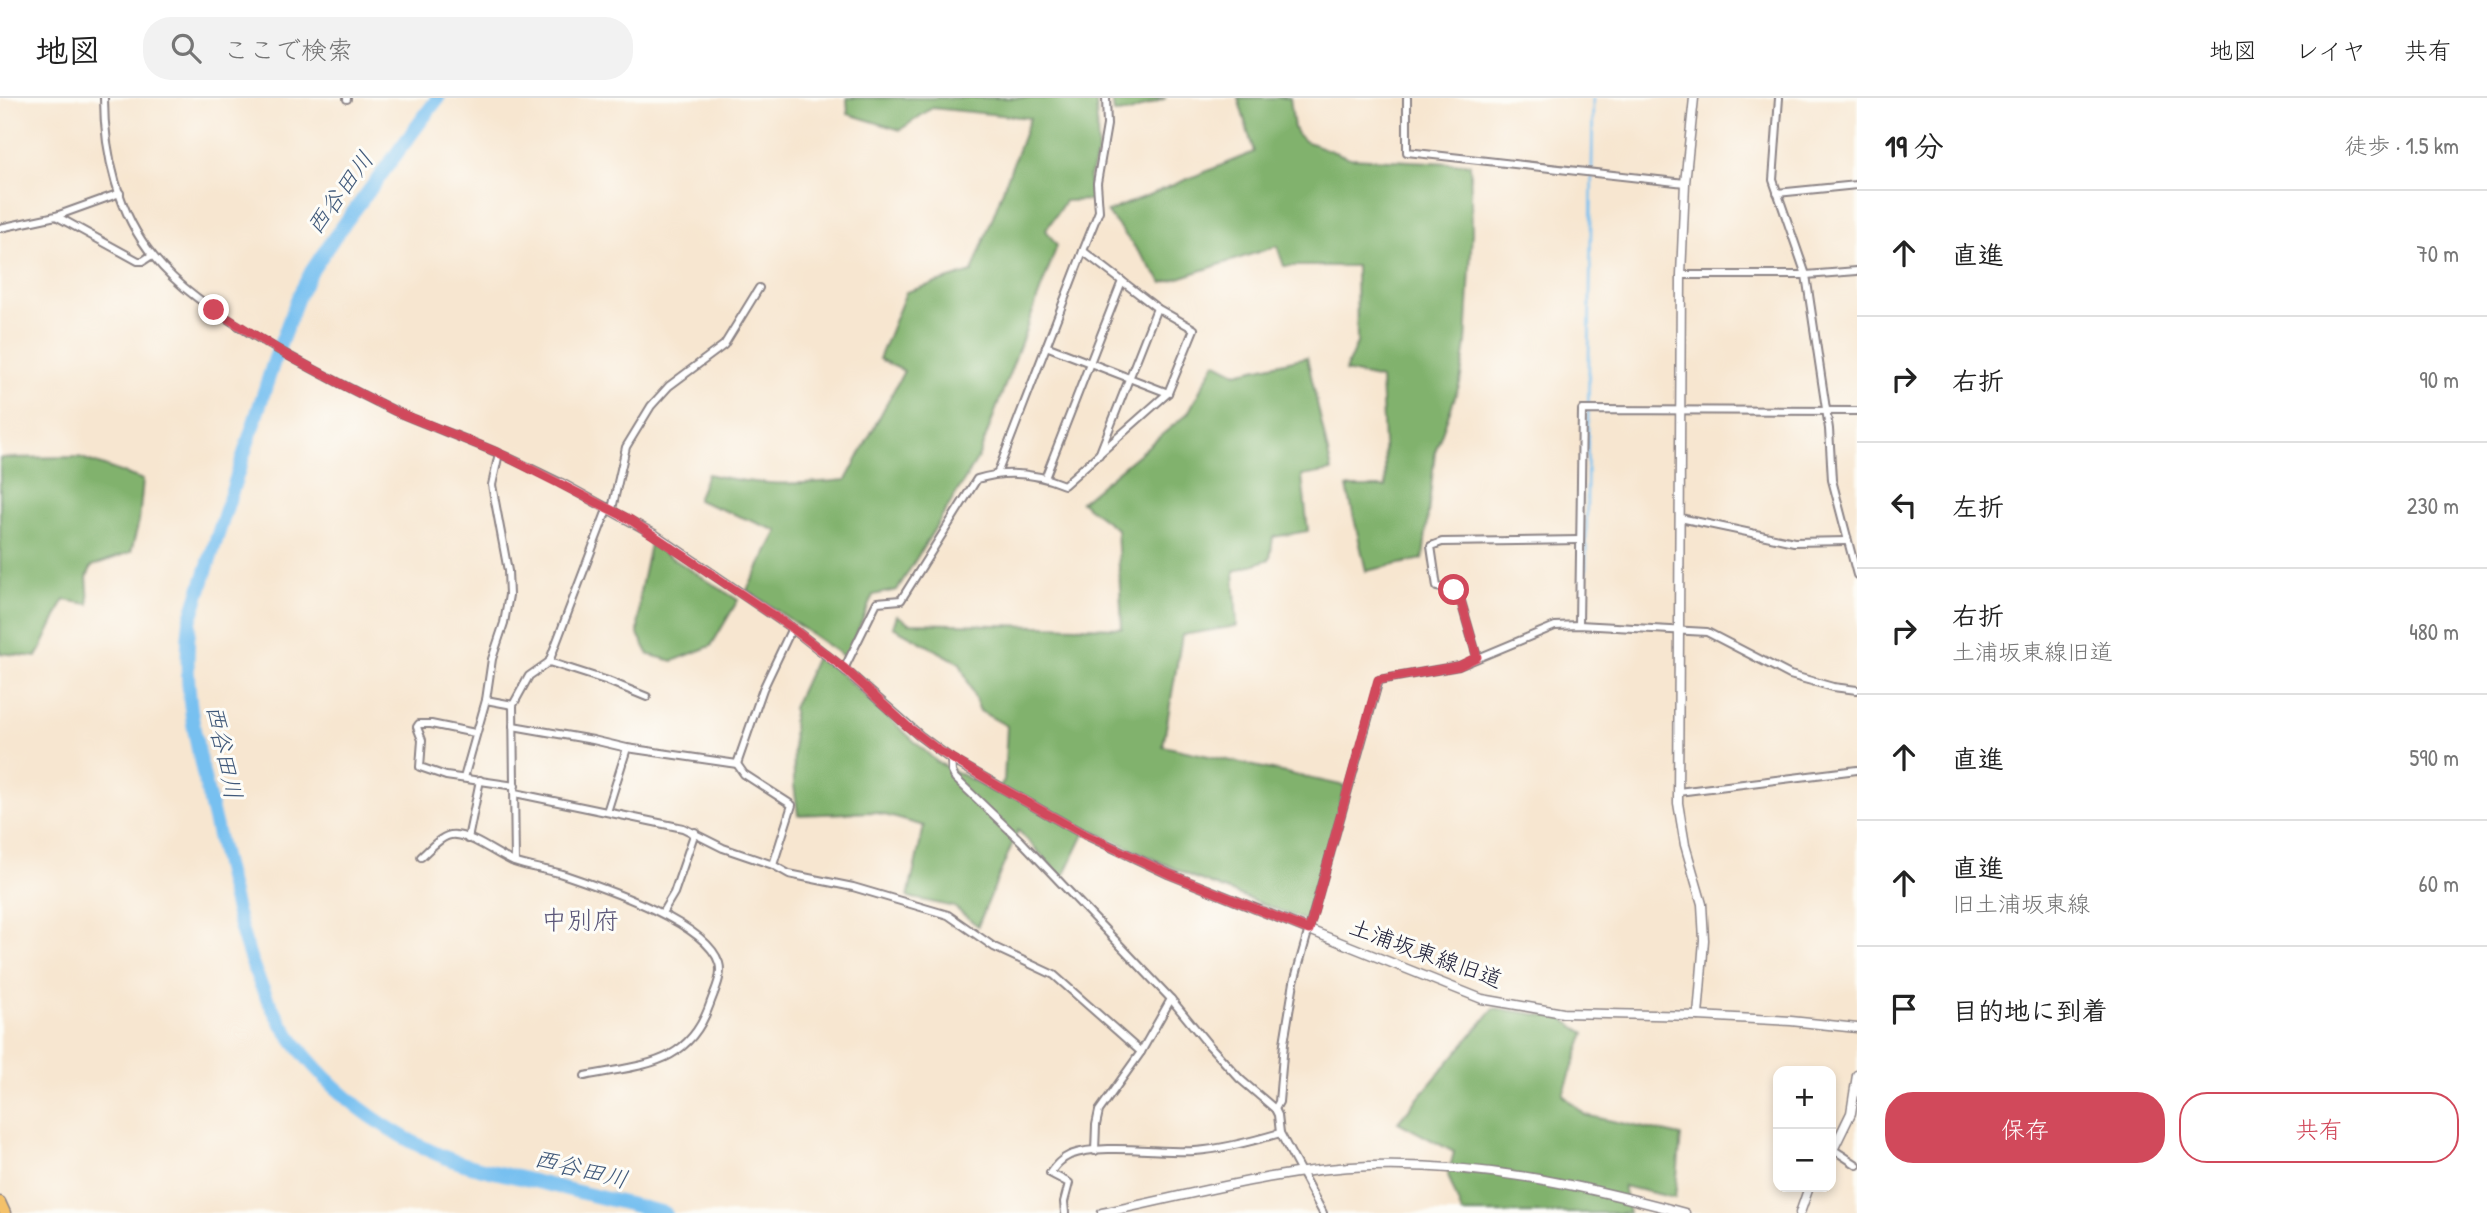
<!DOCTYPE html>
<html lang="ja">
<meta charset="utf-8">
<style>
:root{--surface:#fff;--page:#f2f2f2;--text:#222;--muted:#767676;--line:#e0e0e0;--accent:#d1495b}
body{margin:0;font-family:"Patrick Hand","Klee One",sans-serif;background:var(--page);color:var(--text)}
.controls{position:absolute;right:21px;bottom:21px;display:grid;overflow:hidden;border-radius:14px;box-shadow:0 4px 10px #0003}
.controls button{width:63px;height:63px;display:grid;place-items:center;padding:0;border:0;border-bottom:2px solid var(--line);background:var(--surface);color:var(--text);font:35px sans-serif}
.stop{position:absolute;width:21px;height:21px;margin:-16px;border:5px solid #d1495b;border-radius:50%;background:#fff}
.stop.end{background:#d1495b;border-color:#fff;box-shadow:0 2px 7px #0008}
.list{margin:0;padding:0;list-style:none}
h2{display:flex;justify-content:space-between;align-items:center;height:91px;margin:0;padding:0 28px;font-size:30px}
h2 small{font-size:23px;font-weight:400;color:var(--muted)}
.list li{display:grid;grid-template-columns:46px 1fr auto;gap:21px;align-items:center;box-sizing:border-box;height:126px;padding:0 28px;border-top:2px solid var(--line)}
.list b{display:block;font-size:26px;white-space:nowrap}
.list p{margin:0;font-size:23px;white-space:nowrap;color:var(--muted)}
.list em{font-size:23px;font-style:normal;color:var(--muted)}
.actions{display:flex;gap:14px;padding:21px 28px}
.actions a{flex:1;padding:16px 0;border:2px solid var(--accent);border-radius:28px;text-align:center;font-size:24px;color:var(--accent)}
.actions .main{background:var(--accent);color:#fff}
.icon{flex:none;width:38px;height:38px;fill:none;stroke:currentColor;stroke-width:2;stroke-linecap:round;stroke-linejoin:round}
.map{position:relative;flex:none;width:1857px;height:1115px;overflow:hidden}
header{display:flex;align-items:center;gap:42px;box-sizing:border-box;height:98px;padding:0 35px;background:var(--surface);border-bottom:2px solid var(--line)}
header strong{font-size:33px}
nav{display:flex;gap:38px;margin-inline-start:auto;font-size:24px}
.search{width:490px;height:63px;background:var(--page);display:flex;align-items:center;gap:18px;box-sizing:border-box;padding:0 24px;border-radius:28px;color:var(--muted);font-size:26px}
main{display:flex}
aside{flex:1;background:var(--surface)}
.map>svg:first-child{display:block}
.forest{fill:#81b26d;stroke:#526a54;stroke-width:2}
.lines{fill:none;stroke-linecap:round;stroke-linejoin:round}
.stream{stroke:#77c0f0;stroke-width:2.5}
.river{stroke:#77c0f0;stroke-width:14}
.minor-casing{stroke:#8c8486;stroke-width:10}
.tertiary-casing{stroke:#8c8486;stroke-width:11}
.primary-casing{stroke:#8c8486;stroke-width:13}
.minor{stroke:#fff;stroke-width:6}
.tertiary{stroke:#fff;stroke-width:8}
.primary{stroke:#f4c16a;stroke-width:10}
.route{stroke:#d1495b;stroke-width:9}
.labels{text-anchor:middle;stroke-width:6;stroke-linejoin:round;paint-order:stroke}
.street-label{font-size:23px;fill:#22223b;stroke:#fdfcf7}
.water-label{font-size:24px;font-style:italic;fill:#40597a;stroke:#fdfcf7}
.quarter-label{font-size:26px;fill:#5b5679;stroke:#fdfcf7}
</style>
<header>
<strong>地図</strong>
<div class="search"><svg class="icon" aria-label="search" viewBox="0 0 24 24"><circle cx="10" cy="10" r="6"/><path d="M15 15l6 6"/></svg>ここで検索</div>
<nav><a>地図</a><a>レイヤ</a><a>共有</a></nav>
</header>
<main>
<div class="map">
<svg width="1857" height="1115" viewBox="0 0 1857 1115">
<rect width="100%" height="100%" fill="#fdfcf7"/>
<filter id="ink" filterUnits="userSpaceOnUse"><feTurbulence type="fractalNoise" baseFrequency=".0143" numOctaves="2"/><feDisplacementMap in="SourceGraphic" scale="14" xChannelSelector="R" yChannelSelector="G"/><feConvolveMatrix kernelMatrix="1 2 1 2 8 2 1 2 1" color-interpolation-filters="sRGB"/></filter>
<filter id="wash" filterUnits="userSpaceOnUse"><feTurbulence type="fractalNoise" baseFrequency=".00686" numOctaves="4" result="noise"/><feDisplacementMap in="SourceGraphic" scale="28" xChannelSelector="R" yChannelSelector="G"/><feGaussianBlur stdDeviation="1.57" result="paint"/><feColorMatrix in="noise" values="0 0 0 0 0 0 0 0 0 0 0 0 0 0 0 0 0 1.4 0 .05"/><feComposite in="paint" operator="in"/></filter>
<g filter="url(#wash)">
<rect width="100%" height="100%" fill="#f7e6d0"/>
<g class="forest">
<path d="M847,0H1096L1098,56L1089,79L1092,102L1065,103L1046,132L1057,148L978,360L897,492L873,497L846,560L747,492L778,433L697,402L707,376C759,388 793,387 846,382L904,273L879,261L906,194L972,174L1030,20L932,10L900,32L848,16Z"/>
<path d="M1112,0H1166L1130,14L1114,15Z"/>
<path d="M1238,0H1290L1294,30L1297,36L1305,43L1350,60L1470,66L1472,133L1466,246L1460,285L1435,354L1423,461L1366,473L1347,389H1386L1381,281L1345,273L1357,245L1356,168H1284L1277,148L1163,185L1107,114L1254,54Z"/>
<path d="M1307,259L1332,373L1302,378L1308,433L1273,439L1270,461L1234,473L1237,528L1182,537L1163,648L1345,688L1306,823L1193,779L1087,730L1063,780L1018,732L978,828L954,809L908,799L924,728L874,714L798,717L794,687L793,610L817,557L843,578L937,664L995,694L1004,683L1007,628L980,613L960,565L893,529L897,517L909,525L1122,530L1117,431L1081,404L1188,315L1215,264L1236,275Z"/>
<path d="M79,359L143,382L139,423L131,454L92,468L87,478L89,506L64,502L37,559L0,555V360Z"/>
<path d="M650,446L738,502L711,548L673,563L649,557L638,536L640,494Z"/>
<path d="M1494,910L1561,920L1585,935L1563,997L1585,1017L1681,1038L1675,1100L1623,1088L1629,1115H1462L1448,1077L1454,1054L1398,1024Z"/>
</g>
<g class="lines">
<path class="stream" d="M1585,525L1593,0"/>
<path class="river" d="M438,0L333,141L311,174L298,199L274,263L190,523C180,598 202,669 219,742C231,790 240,839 260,885C295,965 364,1025 444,1059C468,1069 495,1074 521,1080C569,1092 617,1103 665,1115"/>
</g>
</g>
<g filter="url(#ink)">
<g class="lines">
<g class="minor-casing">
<g id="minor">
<path d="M104,0C104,55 118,116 154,159C179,190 212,211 245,232C293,262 344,288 395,313C429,328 464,340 498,355C519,364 540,375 561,385"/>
<path d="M347,0V1"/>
<path d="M1407,0V54L1685,85"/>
<path d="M1779,0L1773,82L1806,177L1829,331L1832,382L1857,477"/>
<path d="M1777,95L1857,87"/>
<path d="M56,118L138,163H143L152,157"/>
<path d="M0,130L56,118L120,95"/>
<path d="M1681,177H1806L1857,173"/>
<path d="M1046,248L1168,295"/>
<path d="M1099,357L1157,210"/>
<path d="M997,376L1083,153L1099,113L1097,85L1107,27L1106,0"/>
<path d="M1045,380L1122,183"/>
<path d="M612,411L626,349L651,308L669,288L724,247L759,190"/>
<path d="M1680,420L1794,444L1847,443"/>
<path d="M1579,527L1582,312L1857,313"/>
<path d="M1477,559L1458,493L1437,489L1431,448L1442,444L1580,442"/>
<path d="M549,564L608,583L647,599"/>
<path d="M844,571L877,504L901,502L977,381C1006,372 1036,375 1064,387L1168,295L1194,231L1157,210L1083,153"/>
<path d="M486,602L513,607"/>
<path d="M513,628L593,642L627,650L737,666L763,591L792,530"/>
<path d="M475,635L431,626H419L417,629L422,642L420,669L446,678L515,688"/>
<path d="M951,661L952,674L955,680L1021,743L1171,901L1207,945L1240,981L1275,1011L1278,1017L1280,1035L1323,1115"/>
<path d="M737,666L744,676L792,707L773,767"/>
<path d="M464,680L486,602L492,561L504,525L509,497L508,473L492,387L499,355"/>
<path d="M1678,694L1857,672"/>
<path d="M515,695L683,730L723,750L773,767L789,776L853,789L948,817L994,849L1054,877L1141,954"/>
<path d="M607,714L627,650"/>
<path d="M468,741L480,682"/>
<path d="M421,759C430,751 443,735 456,737C476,739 495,756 514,764C530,770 548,771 565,777C603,790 706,824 719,865C723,878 714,894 710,906C688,969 642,966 585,978"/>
<path d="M515,764L513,607L529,578L549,564L608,409"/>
<path d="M662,815L674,795L695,734"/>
<path d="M1275,1011L1279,1004L1284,945L1294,884L1379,582L1459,568L1555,528L1579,527L1707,534L1790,577L1833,589L1857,592"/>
<path d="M1834,1052L1857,1067"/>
<path d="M1095,1053L1096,1027L1099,1013L1141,954L1171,901"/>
<path d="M1065,1115L1064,1104L1069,1085L1050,1075C1056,1067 1061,1061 1070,1057C1103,1045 1159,1055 1195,1053C1224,1051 1253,1043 1280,1035"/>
</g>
</g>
<g class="tertiary-casing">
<g id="tertiary">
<path d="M1694,0L1685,85L1681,177L1678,705L1685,747L1702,806L1704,842L1698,918"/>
<path d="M561,385L654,436L792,530L844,571L920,638L951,661L1078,733L1169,776L1482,901L1563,915L1698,918L1791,923L1857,930"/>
<path d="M1831,1056L1851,1015L1857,977"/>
<path d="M1102,1115C1190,1097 1280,1071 1370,1068C1484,1065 1577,1086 1685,1115"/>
<path d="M1800,1115L1809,1089"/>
</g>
</g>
<g class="primary-casing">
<path id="primary" d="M0,1104L5,1115"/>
</g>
<use href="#minor" class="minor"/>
<use href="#tertiary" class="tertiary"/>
<use href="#primary" class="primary"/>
</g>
</g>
<g class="lines" filter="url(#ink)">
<path class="route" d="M214,212L287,257L347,289L397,314L499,355L629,421L792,530L844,570L907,628L938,652L1000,689L1078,733L1169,776L1309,832L1378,582L1459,568L1477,559L1458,493L1454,492"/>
</g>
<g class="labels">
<g class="street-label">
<text transform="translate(1426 855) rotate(20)" y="8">土浦坂東線旧道</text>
</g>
<g class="water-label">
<text transform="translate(340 95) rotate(-54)" y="8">西谷田川</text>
<text transform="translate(224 654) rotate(78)" y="8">西谷田川</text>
<text transform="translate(581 1071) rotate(14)" y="8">西谷田川</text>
</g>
<g class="quarter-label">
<text x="580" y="831">中別府</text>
</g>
</g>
</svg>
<div class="controls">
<button>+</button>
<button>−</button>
</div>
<div class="stop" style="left:1454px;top:492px"></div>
<div class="stop end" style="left:214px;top:212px"></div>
</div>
<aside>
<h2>19 分<small>徒歩 · 1.5 km</small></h2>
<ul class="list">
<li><svg class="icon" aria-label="ahead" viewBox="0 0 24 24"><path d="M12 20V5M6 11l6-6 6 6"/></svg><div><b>直進</b></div><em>70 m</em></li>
<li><svg class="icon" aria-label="right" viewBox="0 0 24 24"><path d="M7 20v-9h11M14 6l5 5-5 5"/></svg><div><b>右折</b></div><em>90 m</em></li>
<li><svg class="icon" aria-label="left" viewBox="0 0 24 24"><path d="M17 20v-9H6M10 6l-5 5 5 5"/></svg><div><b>左折</b></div><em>230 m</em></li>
<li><svg class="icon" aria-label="right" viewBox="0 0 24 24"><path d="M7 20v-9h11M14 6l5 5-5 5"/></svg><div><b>右折</b><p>土浦坂東線旧道</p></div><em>480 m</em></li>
<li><svg class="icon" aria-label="ahead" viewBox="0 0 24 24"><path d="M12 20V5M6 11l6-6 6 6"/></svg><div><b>直進</b></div><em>590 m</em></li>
<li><svg class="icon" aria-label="ahead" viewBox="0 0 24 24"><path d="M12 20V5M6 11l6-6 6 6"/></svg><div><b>直進</b><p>旧土浦坂東線</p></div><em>60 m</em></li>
<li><svg class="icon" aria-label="arrive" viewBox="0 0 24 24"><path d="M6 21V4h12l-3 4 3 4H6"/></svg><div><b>目的地に到着</b></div></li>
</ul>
<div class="actions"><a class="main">保存</a><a>共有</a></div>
</aside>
</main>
